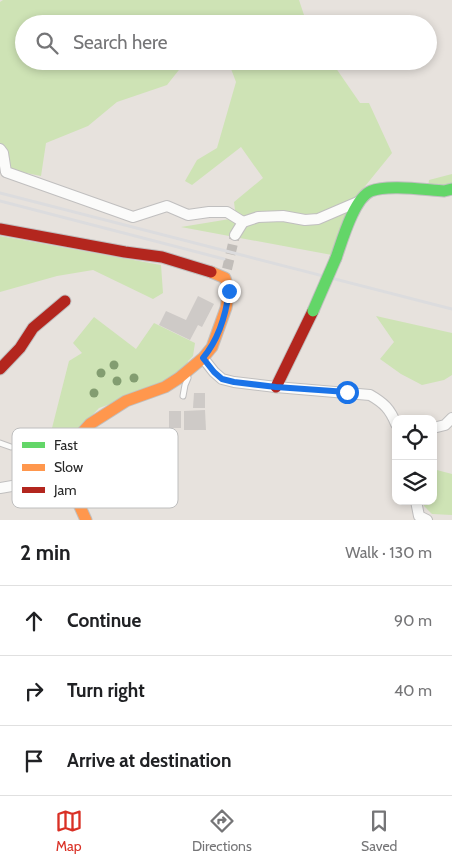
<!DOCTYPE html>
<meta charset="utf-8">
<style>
:root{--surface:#fff;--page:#f6f6f6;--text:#202124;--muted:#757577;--line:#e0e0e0;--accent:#d93025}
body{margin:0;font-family:Cabin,sans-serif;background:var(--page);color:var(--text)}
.controls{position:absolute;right:15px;bottom:15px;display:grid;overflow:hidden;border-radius:10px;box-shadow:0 2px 8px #0003}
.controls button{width:45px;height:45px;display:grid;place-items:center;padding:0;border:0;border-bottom:1px solid var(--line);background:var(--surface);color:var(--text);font:25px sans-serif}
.stop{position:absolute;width:15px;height:15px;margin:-11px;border:4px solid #1a73e8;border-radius:50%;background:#fff}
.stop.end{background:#1a73e8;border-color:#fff;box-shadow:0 1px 5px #0008}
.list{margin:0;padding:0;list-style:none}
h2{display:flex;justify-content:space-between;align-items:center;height:65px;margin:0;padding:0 20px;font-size:21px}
h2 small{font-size:16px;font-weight:400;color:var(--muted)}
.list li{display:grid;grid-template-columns:32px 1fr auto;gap:15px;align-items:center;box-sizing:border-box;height:70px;padding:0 20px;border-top:1px solid var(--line)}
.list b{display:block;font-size:19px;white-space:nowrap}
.list em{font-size:16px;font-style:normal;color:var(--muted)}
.icon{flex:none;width:28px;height:28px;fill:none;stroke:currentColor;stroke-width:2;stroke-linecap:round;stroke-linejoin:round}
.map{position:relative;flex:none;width:452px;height:520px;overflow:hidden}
.search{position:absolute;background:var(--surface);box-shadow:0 2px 8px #0003;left:15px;right:15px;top:15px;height:55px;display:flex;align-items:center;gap:12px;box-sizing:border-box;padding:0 18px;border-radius:28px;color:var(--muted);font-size:19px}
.sheet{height:275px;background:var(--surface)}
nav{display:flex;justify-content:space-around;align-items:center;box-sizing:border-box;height:70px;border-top:1px solid var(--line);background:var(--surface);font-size:14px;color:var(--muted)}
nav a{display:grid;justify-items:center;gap:2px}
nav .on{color:var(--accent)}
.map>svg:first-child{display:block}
.green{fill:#cee3b5}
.building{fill:#cecac7}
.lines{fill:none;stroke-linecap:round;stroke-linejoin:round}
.street-tunnel{stroke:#c1bdb9;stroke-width:10;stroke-dasharray:10 5;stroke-linecap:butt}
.lane-casing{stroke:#c0bfbf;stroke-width:7}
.street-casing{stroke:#c0bfbf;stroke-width:12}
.fast-casing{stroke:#c0bfbf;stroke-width:13}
.slow-casing{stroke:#c0bfbf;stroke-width:13}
.jam-casing{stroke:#c0bfbf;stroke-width:13}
.lane{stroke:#fbfbfa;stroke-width:5}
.street{stroke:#fbfbfa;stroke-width:10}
.fast{stroke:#63d668;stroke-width:11}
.slow{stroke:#ff974d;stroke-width:11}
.jam{stroke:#b3261e;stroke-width:11}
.rail{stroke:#dcdcde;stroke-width:3}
.fast-bridge-casing{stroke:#c0bfbf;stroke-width:13;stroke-linecap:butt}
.fast-bridge{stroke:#63d668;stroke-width:11}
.tree{fill:#839d71}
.route{stroke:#1a73e8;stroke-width:6}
.key{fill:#fff;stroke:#bebebe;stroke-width:1}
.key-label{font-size:14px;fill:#282828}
</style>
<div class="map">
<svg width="452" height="520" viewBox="0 0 452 520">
<rect width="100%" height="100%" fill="#e7e2dd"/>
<g class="green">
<path d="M3,0H299L307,24H24V61H186L167,85L117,102L88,126L46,143L41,176L11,170L0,143V2Z"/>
<path d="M228,61H331L360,103H369L392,153L349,206L332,255L181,227L236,218L234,202L263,178L241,147L192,185L185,181L197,160L217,148L236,82Z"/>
<path d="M452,174V185L428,187L429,180Z"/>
<path d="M0,236L161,265L163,293L153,299L93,270L57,276L0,292Z"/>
<path d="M376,316L452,333V375L444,380L422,385L401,374L380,359L394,342Z"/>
<path d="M94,317L136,349L154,323L195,343L193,356L188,361L186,370L156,388L99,408L79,429L51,432L69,361L82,353L73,343Z"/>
<path d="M433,469L452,474V515L432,514L424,506L423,501H433Z"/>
</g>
<g class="building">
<path d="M198,296L214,304L202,327L198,325L190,340L159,325L166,311L186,320Z"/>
<path d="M194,393H205V408H193Z"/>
<path d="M205,410L206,430H184V411Z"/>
<rect x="169" y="411" width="12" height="17"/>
</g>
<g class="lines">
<path class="street-tunnel" d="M227,269L235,235"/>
<g class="lane-casing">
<g id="lane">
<path d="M183,396L185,385L188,378"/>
<path d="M0,443L11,447"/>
</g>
</g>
<g class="street-casing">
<g id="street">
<path d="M0,149L3,153L6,172L133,217L167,206L188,215L209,212H227L243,222L258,217L283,216L305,220L318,219L360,201"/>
<path d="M235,235L243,222"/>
<path d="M203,358L214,372L222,379L234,382L276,387L370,395C384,403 390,409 396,424"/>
<path d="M433,428L445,425L452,418"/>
<path d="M0,488L58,478L77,469"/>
<path d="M416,501L419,516L427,520"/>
</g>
</g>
<g class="fast-casing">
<path id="fast" d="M336,258C342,241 354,198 371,191C388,184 426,190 444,191L452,189"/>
</g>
<g class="slow-casing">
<path id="slow" d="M86,520L77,500L76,453L81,434L90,424L126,401L165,387L179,378L203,358L212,347L226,308L229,291L225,278L211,272"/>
</g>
<g class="jam-casing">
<g id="jam">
<path d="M0,229L125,252L162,257L211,272"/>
<path d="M0,369L20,348L33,328L65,301"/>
<path d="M276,387L313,311"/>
</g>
</g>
<use href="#lane" class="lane"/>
<use href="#street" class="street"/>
<use href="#fast" class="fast"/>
<use href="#slow" class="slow"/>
<use href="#jam" class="jam"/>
<g class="rail">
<path d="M0,193L452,309"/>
<path d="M0,201L224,259"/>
</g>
<g class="fast-bridge-casing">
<path id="fast-bridge" d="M313,311L336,258"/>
</g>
<use href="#fast-bridge" class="fast-bridge"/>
</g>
<g class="tree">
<circle cx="114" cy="365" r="4.5"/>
<circle cx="101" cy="373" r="4.5"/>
<circle cx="134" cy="378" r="4.5"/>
<circle cx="117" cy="381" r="4.5"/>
<circle cx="94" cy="393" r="4.5"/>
</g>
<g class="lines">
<path class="route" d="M229,291C226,314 218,340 203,358L214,372L222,379L234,382L276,387L347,392"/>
</g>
<rect x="12" y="428" width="166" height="80" rx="8" class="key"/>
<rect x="22" y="442" width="23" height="6" fill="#63d668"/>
<rect x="22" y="464" width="23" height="7" fill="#ff974d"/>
<rect x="22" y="487" width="23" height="6" fill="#b3261e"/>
<g class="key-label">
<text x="54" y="450">Fast</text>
<text x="54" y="472">Slow</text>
<text x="54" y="495">Jam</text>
</g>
</svg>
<div class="controls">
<button><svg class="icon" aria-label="locate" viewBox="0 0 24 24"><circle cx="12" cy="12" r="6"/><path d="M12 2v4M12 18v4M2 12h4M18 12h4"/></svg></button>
<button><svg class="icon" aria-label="layers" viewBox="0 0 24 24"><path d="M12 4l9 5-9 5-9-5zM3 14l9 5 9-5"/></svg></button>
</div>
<div class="stop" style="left:347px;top:392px"></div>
<div class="stop end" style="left:229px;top:291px"></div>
<div class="search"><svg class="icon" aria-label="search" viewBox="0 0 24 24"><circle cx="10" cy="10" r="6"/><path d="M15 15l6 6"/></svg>Search here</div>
</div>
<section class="sheet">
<h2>2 min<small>Walk · 130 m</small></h2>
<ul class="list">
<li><svg class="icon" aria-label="ahead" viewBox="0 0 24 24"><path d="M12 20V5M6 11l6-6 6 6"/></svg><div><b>Continue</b></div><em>90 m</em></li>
<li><svg class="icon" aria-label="right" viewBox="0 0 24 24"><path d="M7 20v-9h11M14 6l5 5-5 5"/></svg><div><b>Turn right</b></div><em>40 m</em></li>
<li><svg class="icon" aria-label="arrive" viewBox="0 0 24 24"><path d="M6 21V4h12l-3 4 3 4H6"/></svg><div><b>Arrive at destination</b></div></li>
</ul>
</section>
<nav>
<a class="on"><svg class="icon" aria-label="map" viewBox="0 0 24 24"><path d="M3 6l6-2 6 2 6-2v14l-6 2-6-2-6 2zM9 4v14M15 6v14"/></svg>Map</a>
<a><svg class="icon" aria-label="directions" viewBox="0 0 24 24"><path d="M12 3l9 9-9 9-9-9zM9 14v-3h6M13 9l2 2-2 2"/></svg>Directions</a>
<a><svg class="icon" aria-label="saved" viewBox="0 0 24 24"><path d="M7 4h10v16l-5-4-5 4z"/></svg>Saved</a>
</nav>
